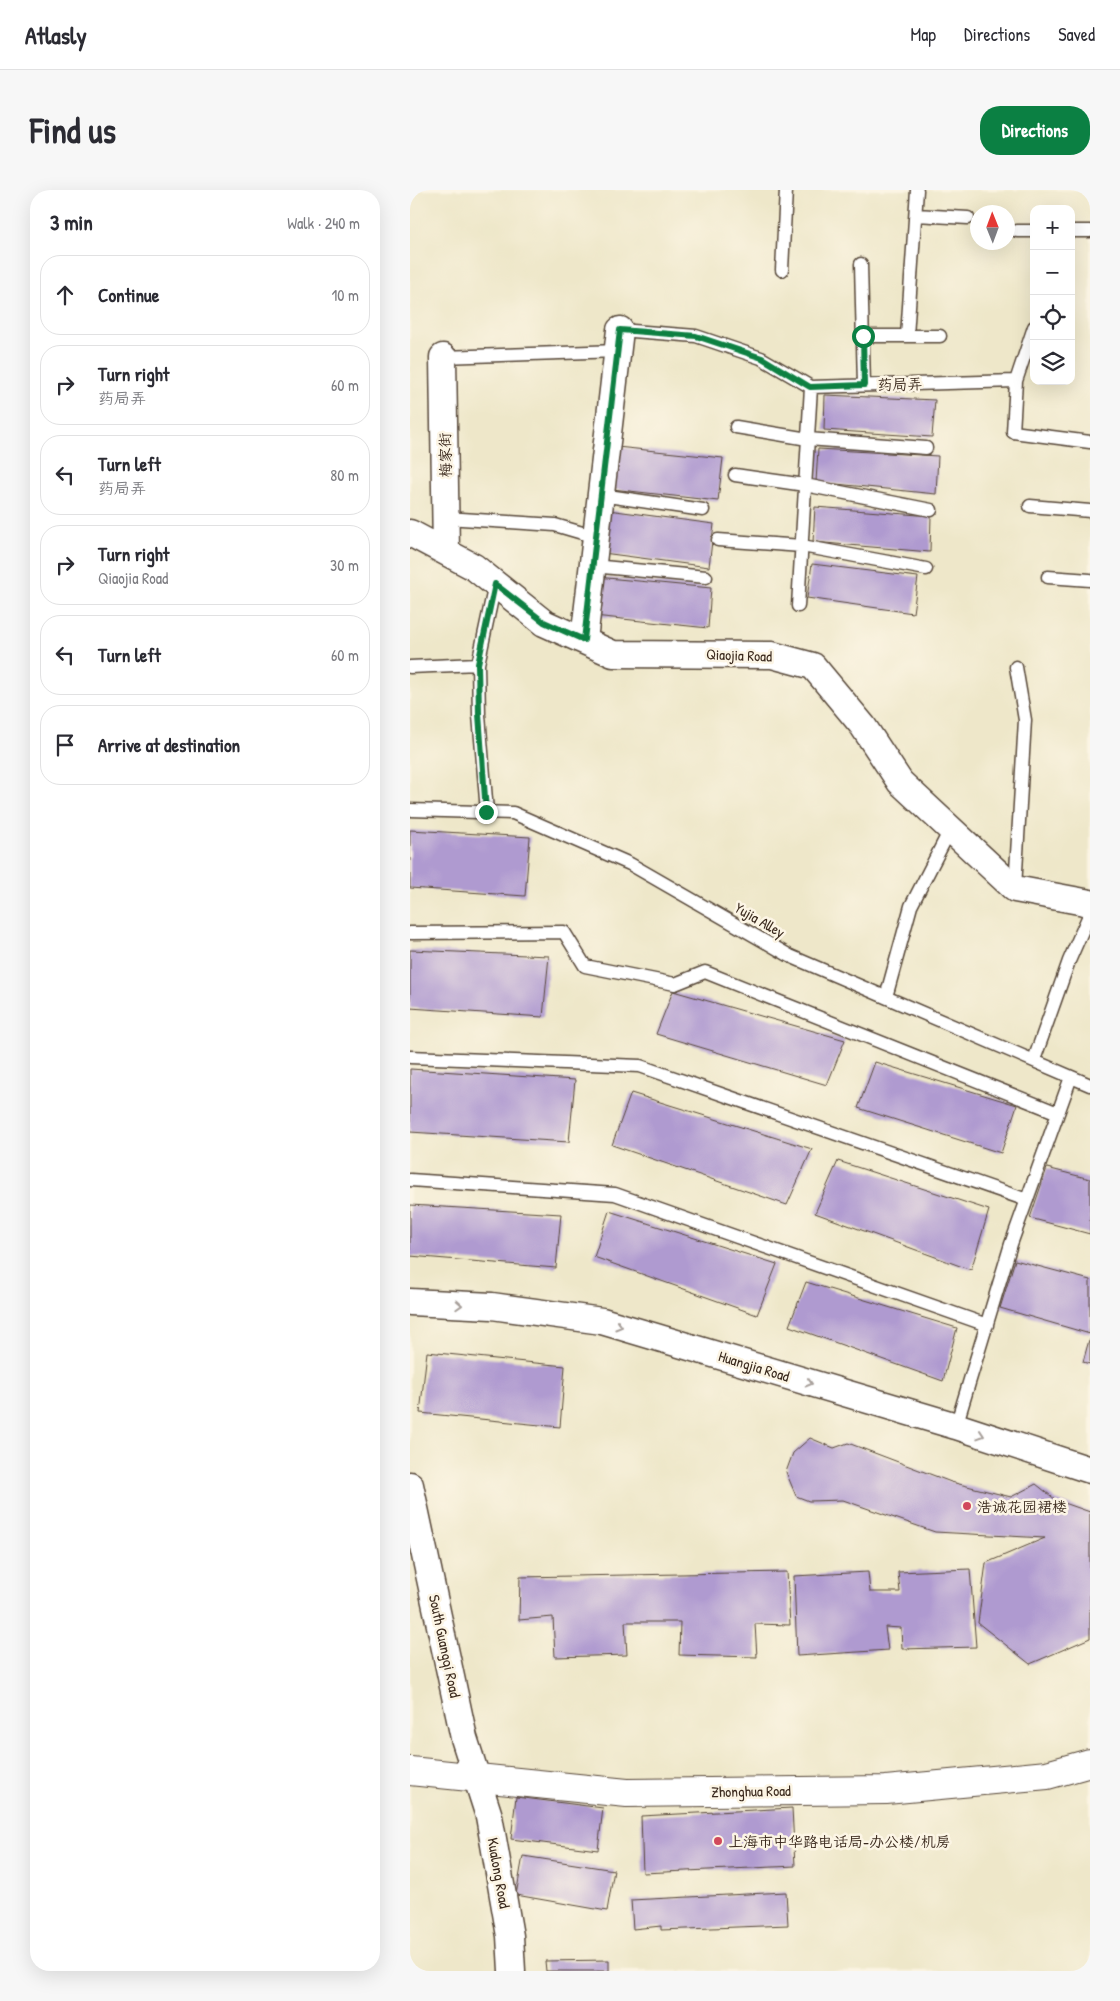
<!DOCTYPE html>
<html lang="en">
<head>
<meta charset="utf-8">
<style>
	:root { --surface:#fff; --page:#f7f7f7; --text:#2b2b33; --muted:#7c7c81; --line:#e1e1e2; --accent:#0b8043 }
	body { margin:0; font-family:"Patrick Hand","LXGW WenKai TC",sans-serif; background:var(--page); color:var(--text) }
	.controls { position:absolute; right:15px; top:15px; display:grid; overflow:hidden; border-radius:10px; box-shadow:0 5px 20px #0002 }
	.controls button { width:45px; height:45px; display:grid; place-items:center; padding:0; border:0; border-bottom:1px solid var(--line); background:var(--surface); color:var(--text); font:25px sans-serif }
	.compass { position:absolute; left:560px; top:15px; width:45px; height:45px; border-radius:50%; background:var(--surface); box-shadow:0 5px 20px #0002; rotate:359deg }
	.stop { position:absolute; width:15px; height:15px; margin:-11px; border:4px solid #0b8043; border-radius:50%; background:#fff }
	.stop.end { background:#0b8043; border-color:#fff; box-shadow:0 1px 5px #0008 }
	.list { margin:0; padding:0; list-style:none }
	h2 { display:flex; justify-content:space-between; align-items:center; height:65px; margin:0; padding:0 20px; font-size:21px }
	h2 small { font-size:16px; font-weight:400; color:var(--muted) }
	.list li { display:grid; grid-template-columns:32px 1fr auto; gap:15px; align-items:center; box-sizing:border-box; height:80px; margin:0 10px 10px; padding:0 10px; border:1px solid var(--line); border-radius:20px }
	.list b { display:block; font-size:19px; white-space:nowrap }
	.list p { margin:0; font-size:16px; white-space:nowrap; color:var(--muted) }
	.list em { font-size:16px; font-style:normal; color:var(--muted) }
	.icon { flex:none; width:28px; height:28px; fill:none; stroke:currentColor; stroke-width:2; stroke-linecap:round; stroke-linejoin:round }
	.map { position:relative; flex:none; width:680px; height:1781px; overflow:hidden; border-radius:20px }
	header { display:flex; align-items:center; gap:30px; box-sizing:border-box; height:70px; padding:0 25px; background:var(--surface); border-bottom:1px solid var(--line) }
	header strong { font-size:24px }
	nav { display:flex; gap:28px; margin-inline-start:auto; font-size:18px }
	.intro { display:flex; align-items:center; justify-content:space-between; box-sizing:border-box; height:120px; padding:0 30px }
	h1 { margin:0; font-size:35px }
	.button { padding:12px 22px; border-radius:20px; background:var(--accent); color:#fff; font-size:18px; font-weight:700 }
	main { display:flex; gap:30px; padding:0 30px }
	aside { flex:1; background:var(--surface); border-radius:20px; box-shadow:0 5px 20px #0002 }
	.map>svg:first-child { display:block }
	.building { fill:#af9ad0 }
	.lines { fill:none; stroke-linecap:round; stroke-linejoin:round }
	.service-casing { stroke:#564638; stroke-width:15 }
	.minor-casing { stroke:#564638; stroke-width:29 }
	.tertiary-casing { stroke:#564638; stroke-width:30 }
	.service { stroke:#fff; stroke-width:12 }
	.minor { stroke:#fff; stroke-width:26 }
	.tertiary { stroke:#fff; stroke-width:28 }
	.oneway { stroke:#a79f9a }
	.route { stroke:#0b8043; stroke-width:6 }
	.poi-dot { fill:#d1495b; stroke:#fcf5e5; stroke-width:2 }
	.labels { text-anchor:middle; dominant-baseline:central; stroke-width:5; stroke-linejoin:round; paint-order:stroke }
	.street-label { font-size:15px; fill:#3b2a1e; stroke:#fcf5e5 }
	.poi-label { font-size:15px; fill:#3b2a1e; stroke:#fcf5e5; text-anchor:start }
</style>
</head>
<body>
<header>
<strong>Atlasly</strong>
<nav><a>Map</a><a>Directions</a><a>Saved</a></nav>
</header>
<div class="intro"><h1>Find us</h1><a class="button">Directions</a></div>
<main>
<aside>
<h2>3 min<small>Walk · 240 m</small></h2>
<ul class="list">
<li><svg class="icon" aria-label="ahead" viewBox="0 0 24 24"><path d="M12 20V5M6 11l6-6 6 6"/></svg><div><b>Continue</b></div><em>10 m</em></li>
<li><svg class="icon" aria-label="right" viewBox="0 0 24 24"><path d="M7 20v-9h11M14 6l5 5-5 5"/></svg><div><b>Turn right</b><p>药局弄</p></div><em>60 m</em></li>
<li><svg class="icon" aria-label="left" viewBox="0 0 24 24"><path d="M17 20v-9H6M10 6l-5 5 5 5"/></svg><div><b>Turn left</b><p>药局弄</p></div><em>80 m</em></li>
<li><svg class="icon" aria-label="right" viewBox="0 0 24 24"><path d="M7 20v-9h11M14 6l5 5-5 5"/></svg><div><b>Turn right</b><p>Qiaojia Road</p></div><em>30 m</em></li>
<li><svg class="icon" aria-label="left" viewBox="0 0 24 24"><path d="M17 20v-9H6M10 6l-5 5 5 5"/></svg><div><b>Turn left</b></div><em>60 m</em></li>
<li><svg class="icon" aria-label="arrive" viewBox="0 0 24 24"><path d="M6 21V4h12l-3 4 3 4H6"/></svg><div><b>Arrive at destination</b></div></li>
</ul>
</aside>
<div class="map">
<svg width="680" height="1781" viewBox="0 0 680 1781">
	<rect width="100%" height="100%" fill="#fcf5e5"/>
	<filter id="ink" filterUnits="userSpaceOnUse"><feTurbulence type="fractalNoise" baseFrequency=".02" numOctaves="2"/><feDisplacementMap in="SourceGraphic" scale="10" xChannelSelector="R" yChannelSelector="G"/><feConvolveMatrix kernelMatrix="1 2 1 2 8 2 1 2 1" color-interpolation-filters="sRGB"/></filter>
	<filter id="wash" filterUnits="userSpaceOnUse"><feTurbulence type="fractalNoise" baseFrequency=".0096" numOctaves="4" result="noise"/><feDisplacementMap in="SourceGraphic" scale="20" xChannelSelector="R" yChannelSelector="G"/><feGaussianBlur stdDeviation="1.12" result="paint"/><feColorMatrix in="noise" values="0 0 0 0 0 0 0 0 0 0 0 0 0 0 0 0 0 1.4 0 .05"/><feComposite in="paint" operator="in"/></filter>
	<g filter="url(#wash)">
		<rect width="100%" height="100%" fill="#eee7c9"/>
		<g id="blocks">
			<path class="building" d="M415 205 525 210 522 247 414 240Z
				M207 257 313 268 308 311 202 299Z
				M408 259 528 266 526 304 406 292Z
				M405 317 521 326 520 362 403 352Z
				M198 320 304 334 299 377 193 363Z
				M402 374 508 387 503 423 397 408Z
				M187 387 301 398 298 438 184 426Z
				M0 640 120 647 115 706 0 698Z
				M0 760 139 766 133 827 0 818Z
				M263 801 435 850 417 895 246 844Z
				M465 872 607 915 591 963 448 918Z
				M0 879 165 890 159 952 0 942Z
				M221 903 402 959 377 1015 202 955Z
				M428 971 579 1020 561 1080 405 1023Z
				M637 978 680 989V1044L620 1028Z
				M0 1015 151 1024 146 1078 0 1066Z
				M199 1021 367 1074 347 1125 184 1067Z
				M605 1070 680 1090V1144L590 1118Z
				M396 1092 547 1138 533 1191 379 1136Z
				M679 1150H680V1174L673 1172Z
				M17 1162 155 1176 150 1237 10 1223Z
				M400 1248 424 1258 438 1253 541 1292 601 1307 626 1294 646 1310 680 1322V1448L620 1474 568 1433 576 1373 635 1348 525 1342 433 1310 399 1311 386 1306 376 1282 383 1263Z
				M560 1379 566 1457 492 1459 491 1438 475 1437 478 1460 387 1466 384 1386 458 1382 460 1402H490L488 1382Z
				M377 1382 380 1435 345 1434 347 1467 269 1465 270 1432H215L217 1465 145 1467 143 1427 109 1430 110 1387Z
				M106 1607 193 1618 188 1660 101 1649Z
				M382 1618 385 1676 233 1683 231 1626Z
				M113 1666 204 1680 197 1721 106 1705Z
				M376 1702 378 1735 251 1740V1736L223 1739 221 1710Z
				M199 1770V1781H136L135 1771Z"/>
		</g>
	</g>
	<g filter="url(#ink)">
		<use href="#blocks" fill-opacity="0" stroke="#564638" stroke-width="1"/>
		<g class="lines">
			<defs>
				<path id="service" d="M506 25 558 28
					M607 41H624
					M661 41H680
					M451 74 454 195
					M372 80 376 0
					M210 140 286 146 351 168 401 197 606 191 603 242 680 252
					M453 146H530
					M497 146 507 0
					M33 167 208 161
					M606 191 624 137
					M326 237 398 249 516 258
					M325 285 395 295 521 320
					M191 305 293 320
					M620 316 680 321
					M36 328 145 335 186 347
					M308 350 392 356 516 379
					M183 376 296 387
					M638 387 680 390
					M388 416 401 197
					M0 477 68 474
					M0 620 103 623 220 674 380 766 680 895
					M77 622 69 525 68 474 85 394
					M605 698 615 530 606 477
					M0 743 154 742 175 776 265 794 295 782 648 923
					M476 807 501 716 540 640
					M0 867 230 876 617 1010
					M624 870 659 771 680 723
					M0 990 205 1004 577 1135
					M546 1236 601 1054 661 887"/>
				<path id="minor" d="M33 167 36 362
					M0 343 64 377 134 433 203 464 362 465 403 476 453 536 490 592 605 699 680 713
					M174 450 210 140
					M0 1112 82 1116 192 1131 546 1236 680 1280
					M0 1295 54 1548 79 1626 100 1746 102 1781"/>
				<path id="tertiary" d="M0 1581 217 1603 476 1600 637 1585 680 1573"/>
			</defs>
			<use href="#service" class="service-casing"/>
			<use href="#minor" class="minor-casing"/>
			<use href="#tertiary" class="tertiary-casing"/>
			<use href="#service" class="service"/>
			<use href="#minor" class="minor"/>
			<use href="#tertiary" class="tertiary"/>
		</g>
		<defs><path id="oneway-chevron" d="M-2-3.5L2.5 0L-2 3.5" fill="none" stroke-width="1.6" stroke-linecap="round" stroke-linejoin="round" transform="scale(1.25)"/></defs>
		<g class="oneway">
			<use href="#oneway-chevron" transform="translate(49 1115) rotate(3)"/>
			<use href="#oneway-chevron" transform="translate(209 1136) rotate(17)"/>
			<use href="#oneway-chevron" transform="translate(399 1193) rotate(17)"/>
			<use href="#oneway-chevron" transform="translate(571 1245) rotate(18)"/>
		</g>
	</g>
	<g class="lines" filter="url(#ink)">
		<path class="route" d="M76 622 69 524 68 474 85 394 134 432 174 450 210 140 286 146 352 168 400 197 454 195 453 146"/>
	</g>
	<g class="poi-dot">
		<circle cx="557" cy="1316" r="5"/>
		<circle cx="308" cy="1651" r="5"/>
	</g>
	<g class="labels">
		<g class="street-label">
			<text transform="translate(490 194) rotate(-1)">药局弄</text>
			<text transform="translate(35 265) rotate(-91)">梅家街</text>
			<text transform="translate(329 465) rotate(2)">Qiaojia Road</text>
			<text transform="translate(350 730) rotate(30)">Yujia Alley</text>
			<text transform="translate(344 1176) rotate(17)">Huangjia Road</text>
			<text transform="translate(35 1456) rotate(78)">South Guangqi Road</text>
			<text transform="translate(341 1601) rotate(-1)">Zhonghua Road</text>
			<text transform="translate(89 1683) rotate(80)">Kualong Road</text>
		</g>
		<g class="poi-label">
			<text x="567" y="1316">浩诚花园裙楼</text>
			<text x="318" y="1651">上海市中华路电话局-办公楼/机房</text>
		</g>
	</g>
</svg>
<div class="controls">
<button>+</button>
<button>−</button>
<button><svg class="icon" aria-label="locate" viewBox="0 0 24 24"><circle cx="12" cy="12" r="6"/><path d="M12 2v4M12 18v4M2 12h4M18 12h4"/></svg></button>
<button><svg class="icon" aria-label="layers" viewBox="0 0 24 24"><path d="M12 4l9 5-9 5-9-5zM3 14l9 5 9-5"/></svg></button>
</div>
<svg class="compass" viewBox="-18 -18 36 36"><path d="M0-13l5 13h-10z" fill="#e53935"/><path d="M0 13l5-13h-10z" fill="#7c7c81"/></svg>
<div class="stop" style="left:453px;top:146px"></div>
<div class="stop end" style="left:76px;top:622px"></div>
</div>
</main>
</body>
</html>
